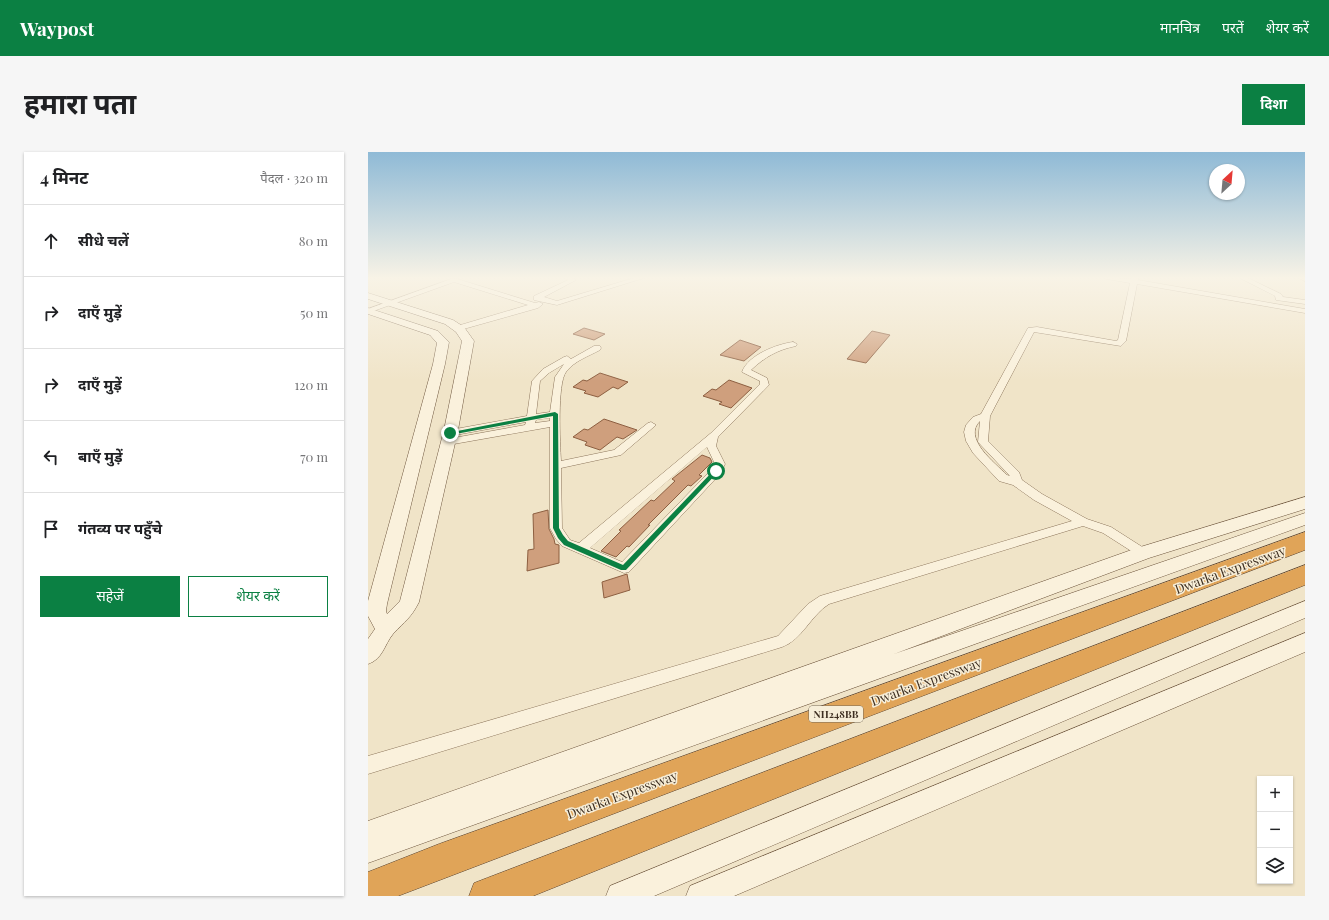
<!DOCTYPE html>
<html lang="hi">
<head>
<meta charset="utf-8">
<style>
	:root { --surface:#fff; --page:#f6f6f6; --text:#202124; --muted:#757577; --line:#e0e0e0; --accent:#0b8043 }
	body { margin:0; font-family:"Playfair Display","Noto Sans Devanagari",serif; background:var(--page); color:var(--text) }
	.controls { position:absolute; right:12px; bottom:12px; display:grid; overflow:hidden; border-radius:0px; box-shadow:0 1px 3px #0004 }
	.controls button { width:36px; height:36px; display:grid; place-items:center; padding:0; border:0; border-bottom:1px solid var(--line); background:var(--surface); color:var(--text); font:20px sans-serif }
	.compass { position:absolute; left:841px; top:12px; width:36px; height:36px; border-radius:50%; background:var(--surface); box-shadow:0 1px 3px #0004; rotate:26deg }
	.stop { position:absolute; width:12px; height:12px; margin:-9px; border:3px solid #0b8043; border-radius:50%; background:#fff }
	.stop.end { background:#0b8043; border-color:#fff; box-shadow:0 1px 4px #0008 }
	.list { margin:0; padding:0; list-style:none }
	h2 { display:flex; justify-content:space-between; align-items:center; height:52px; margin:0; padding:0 16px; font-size:17px }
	h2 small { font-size:13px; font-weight:400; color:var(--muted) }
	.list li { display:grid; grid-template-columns:26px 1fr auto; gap:12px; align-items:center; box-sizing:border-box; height:72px; padding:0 16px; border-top:1px solid var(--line) }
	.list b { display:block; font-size:15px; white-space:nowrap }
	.list em { font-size:13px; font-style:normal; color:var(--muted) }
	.actions { display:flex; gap:8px; padding:12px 16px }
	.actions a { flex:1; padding:9px 0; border:1px solid var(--accent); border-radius:0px; text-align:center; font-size:14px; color:var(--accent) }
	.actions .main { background:var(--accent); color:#fff }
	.icon { flex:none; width:22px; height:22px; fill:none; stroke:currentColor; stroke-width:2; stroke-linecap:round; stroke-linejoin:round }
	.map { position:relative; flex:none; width:937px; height:744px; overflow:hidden; border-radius:0px }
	header { display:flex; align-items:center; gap:24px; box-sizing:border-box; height:56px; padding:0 20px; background:var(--accent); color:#fff }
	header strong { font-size:19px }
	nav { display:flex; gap:22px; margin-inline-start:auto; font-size:14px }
	.intro { display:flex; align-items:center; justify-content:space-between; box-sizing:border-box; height:96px; padding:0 24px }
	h1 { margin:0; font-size:28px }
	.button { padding:10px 18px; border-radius:0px; background:var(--accent); color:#fff; font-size:14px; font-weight:700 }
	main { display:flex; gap:24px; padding:0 24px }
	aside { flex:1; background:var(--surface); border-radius:0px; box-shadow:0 1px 3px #0004 }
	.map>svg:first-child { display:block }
	.building { fill:#cf9f7d; stroke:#8d5f41 }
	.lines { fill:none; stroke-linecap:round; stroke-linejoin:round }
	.street-casing { stroke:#8d765c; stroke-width:1 }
	.secondary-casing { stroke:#6f573f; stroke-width:1 }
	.highway-casing { stroke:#5b4430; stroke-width:1 }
	.street { fill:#faf1dc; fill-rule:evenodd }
	.secondary { fill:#faf1dc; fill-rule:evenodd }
	.highway { fill:#e0a458; fill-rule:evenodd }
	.route { fill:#0b8043 }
	.labels { text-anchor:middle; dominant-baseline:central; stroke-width:3; stroke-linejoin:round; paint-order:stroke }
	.shield { fill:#f7eed8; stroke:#756857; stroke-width:1 }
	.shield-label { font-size:10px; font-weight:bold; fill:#3d2e20 }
	.near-street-label { font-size:13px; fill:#3d2e20; stroke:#f7eed8 }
</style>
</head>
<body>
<header>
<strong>Waypost</strong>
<nav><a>मानचित्र</a><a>परतें</a><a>शेयर करें</a></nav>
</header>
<div class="intro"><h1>हमारा पता</h1><a class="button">दिशा</a></div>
<main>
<aside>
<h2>4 मिनट<small>पैदल · 320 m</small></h2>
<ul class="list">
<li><svg class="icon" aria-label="ahead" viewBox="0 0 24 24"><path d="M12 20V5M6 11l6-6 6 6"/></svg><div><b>सीधे चलें</b></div><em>80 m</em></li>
<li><svg class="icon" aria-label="right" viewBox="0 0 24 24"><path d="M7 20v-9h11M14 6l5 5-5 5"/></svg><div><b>दाएँ मुड़ें</b></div><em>50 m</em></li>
<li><svg class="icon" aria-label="right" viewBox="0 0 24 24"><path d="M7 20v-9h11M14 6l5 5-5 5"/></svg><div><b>दाएँ मुड़ें</b></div><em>120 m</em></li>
<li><svg class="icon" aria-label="left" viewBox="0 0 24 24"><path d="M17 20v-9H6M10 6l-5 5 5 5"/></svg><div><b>बाएँ मुड़ें</b></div><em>70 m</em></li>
<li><svg class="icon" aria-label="arrive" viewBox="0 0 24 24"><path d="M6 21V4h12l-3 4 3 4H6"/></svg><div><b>गंतव्य पर पहुँचे</b></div></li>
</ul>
<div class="actions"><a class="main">सहेजें</a><a>शेयर करें</a></div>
</aside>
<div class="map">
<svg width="937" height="744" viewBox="0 0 937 744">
	<rect width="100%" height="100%" fill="#f0e4c8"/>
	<path class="building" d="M216 176 237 182 226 188 205 182Z
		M504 179 522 183 498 211 479 207Z
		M372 188 393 195 376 209 352 203Z
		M232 221 260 230 250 237 245 235 230 245 216 241 218 239 205 235 215 228 219 229Z
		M361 228 384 236 363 256 351 252 354 250 335 244 344 237 348 238Z
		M236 267 269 278 255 287 249 285 232 298 217 293 219 290 205 285 216 277 220 278Z
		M334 303 342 306 344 310 331 323 334 324 323 334 320 333 280 373H282L261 395 259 394 248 405 233 399 253 379 251 378 283 348 286 349 307 329 304 327Z
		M180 358 181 377 186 387 187 392 191 393V411L159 419 160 398 166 397 165 362Z
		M259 422 262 438 236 446 234 430Z"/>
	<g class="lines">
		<defs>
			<path id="street" d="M195 125H204L208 128 176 145 189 149 269 125H279L189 153 166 148V144L200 128Z
				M736 125 763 127 764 125H770V128L937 157V161L769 132 758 189 753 194 666 180 622 264 620 289 651 320 654 328 674 342 719 367 743 375 779 398 781 401 779 404 775 406 771 404 735 381 715 374 461 452C443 463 434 488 414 495L0 622V604L410 484 440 452 452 444 704 369 666 348 645 333 631 329 605 301 598 289 596 280 598 273 605 265 613 262 660 176 669 175 748 189 750 188 762 131 739 127ZM612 269 610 290 642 324 639 323C627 311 594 286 612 269Z
				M870 125H878L913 142 915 145 937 148V152L908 148 907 144Z
				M929 125H937V129Z
				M86 126 167 151 171 150 175 152 170 156 92 178 88 176 89 174 160 153 86 130 0 161V157Z
				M425 190 429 192 428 194C409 198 397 205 383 218L399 226 401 233 350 285 348 294 357 312 352 322 261 420 256 421 194 394 188 387 182 376V275L80 293 75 290 80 287 157 273 158 270 82 284 77 281 82 278 159 264 164 229 175 217 196 205 199 204 203 207 226 194H232L233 196 232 198C221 204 206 209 198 220 189 232 192 291 193 309L246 298 280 271 283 270 288 273 253 303 193 316 194 376 202 388 211 391 343 281 392 232V229L374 220C380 203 409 192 425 190ZM196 212 187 225 182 260 168 262 172 229 181 221ZM182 266V269L167 271 168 268ZM339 295 347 312 344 317 254 410 222 396Z"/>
			<path id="secondary" d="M0 141 85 168 96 175 106 189 90 278 51 450C43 466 37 469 25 482 16 493 15 507 0 512V487L7 477 0 464V449L65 212 69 191 62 183 0 162V156L70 179 81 190 77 212 19 452 18 459 19 462 32 449 76 278 94 189 88 180 77 172 0 147Z
				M937 345V357L781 406 526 502 937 361V373L0 711V669L769 396Z
				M937 449V466L286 744H238L242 734Z
				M937 481V500L366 744H318L322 734Z"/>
			<path id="highway" d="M937 380V398L30 744H0V720L71 692Z
				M937 413V433L165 744H101L106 731 119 726Z"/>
		</defs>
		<use href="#street" class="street-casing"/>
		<use href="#secondary" class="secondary-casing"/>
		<use href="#highway" class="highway-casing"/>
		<use href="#street" class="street"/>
		<use href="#secondary" class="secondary"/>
		<use href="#highway" class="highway"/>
	</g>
	<linearGradient id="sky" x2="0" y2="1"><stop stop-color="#8fbad6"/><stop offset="0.55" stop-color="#f8f3e6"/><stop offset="1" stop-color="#f8f3e6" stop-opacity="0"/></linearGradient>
	<rect width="937" height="229" fill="url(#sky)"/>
	<path class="route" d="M187 260 190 262 191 376 195 383 200 389 255 413 346 318 351 319 258 418H253L196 393 190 386 185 376V264L82 283 79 281Z"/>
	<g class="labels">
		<rect class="shield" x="441" y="554" width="54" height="16" rx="3"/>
		<g class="shield-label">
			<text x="468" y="562">NH248BB</text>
		</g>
		<g class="near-street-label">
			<text transform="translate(862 417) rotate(-20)">Dwarka Expressway</text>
			<text transform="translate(558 529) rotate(-20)">Dwarka Expressway</text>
			<text transform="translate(254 642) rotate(-20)">Dwarka Expressway</text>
		</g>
	</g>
</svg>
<div class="controls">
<button>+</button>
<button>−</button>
<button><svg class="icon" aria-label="layers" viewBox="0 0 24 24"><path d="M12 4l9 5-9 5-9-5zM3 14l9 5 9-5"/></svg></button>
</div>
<svg class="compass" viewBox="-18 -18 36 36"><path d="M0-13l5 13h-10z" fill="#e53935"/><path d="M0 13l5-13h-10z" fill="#757577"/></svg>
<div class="stop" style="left:348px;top:319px"></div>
<div class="stop end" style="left:82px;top:281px"></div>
</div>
</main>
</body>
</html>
